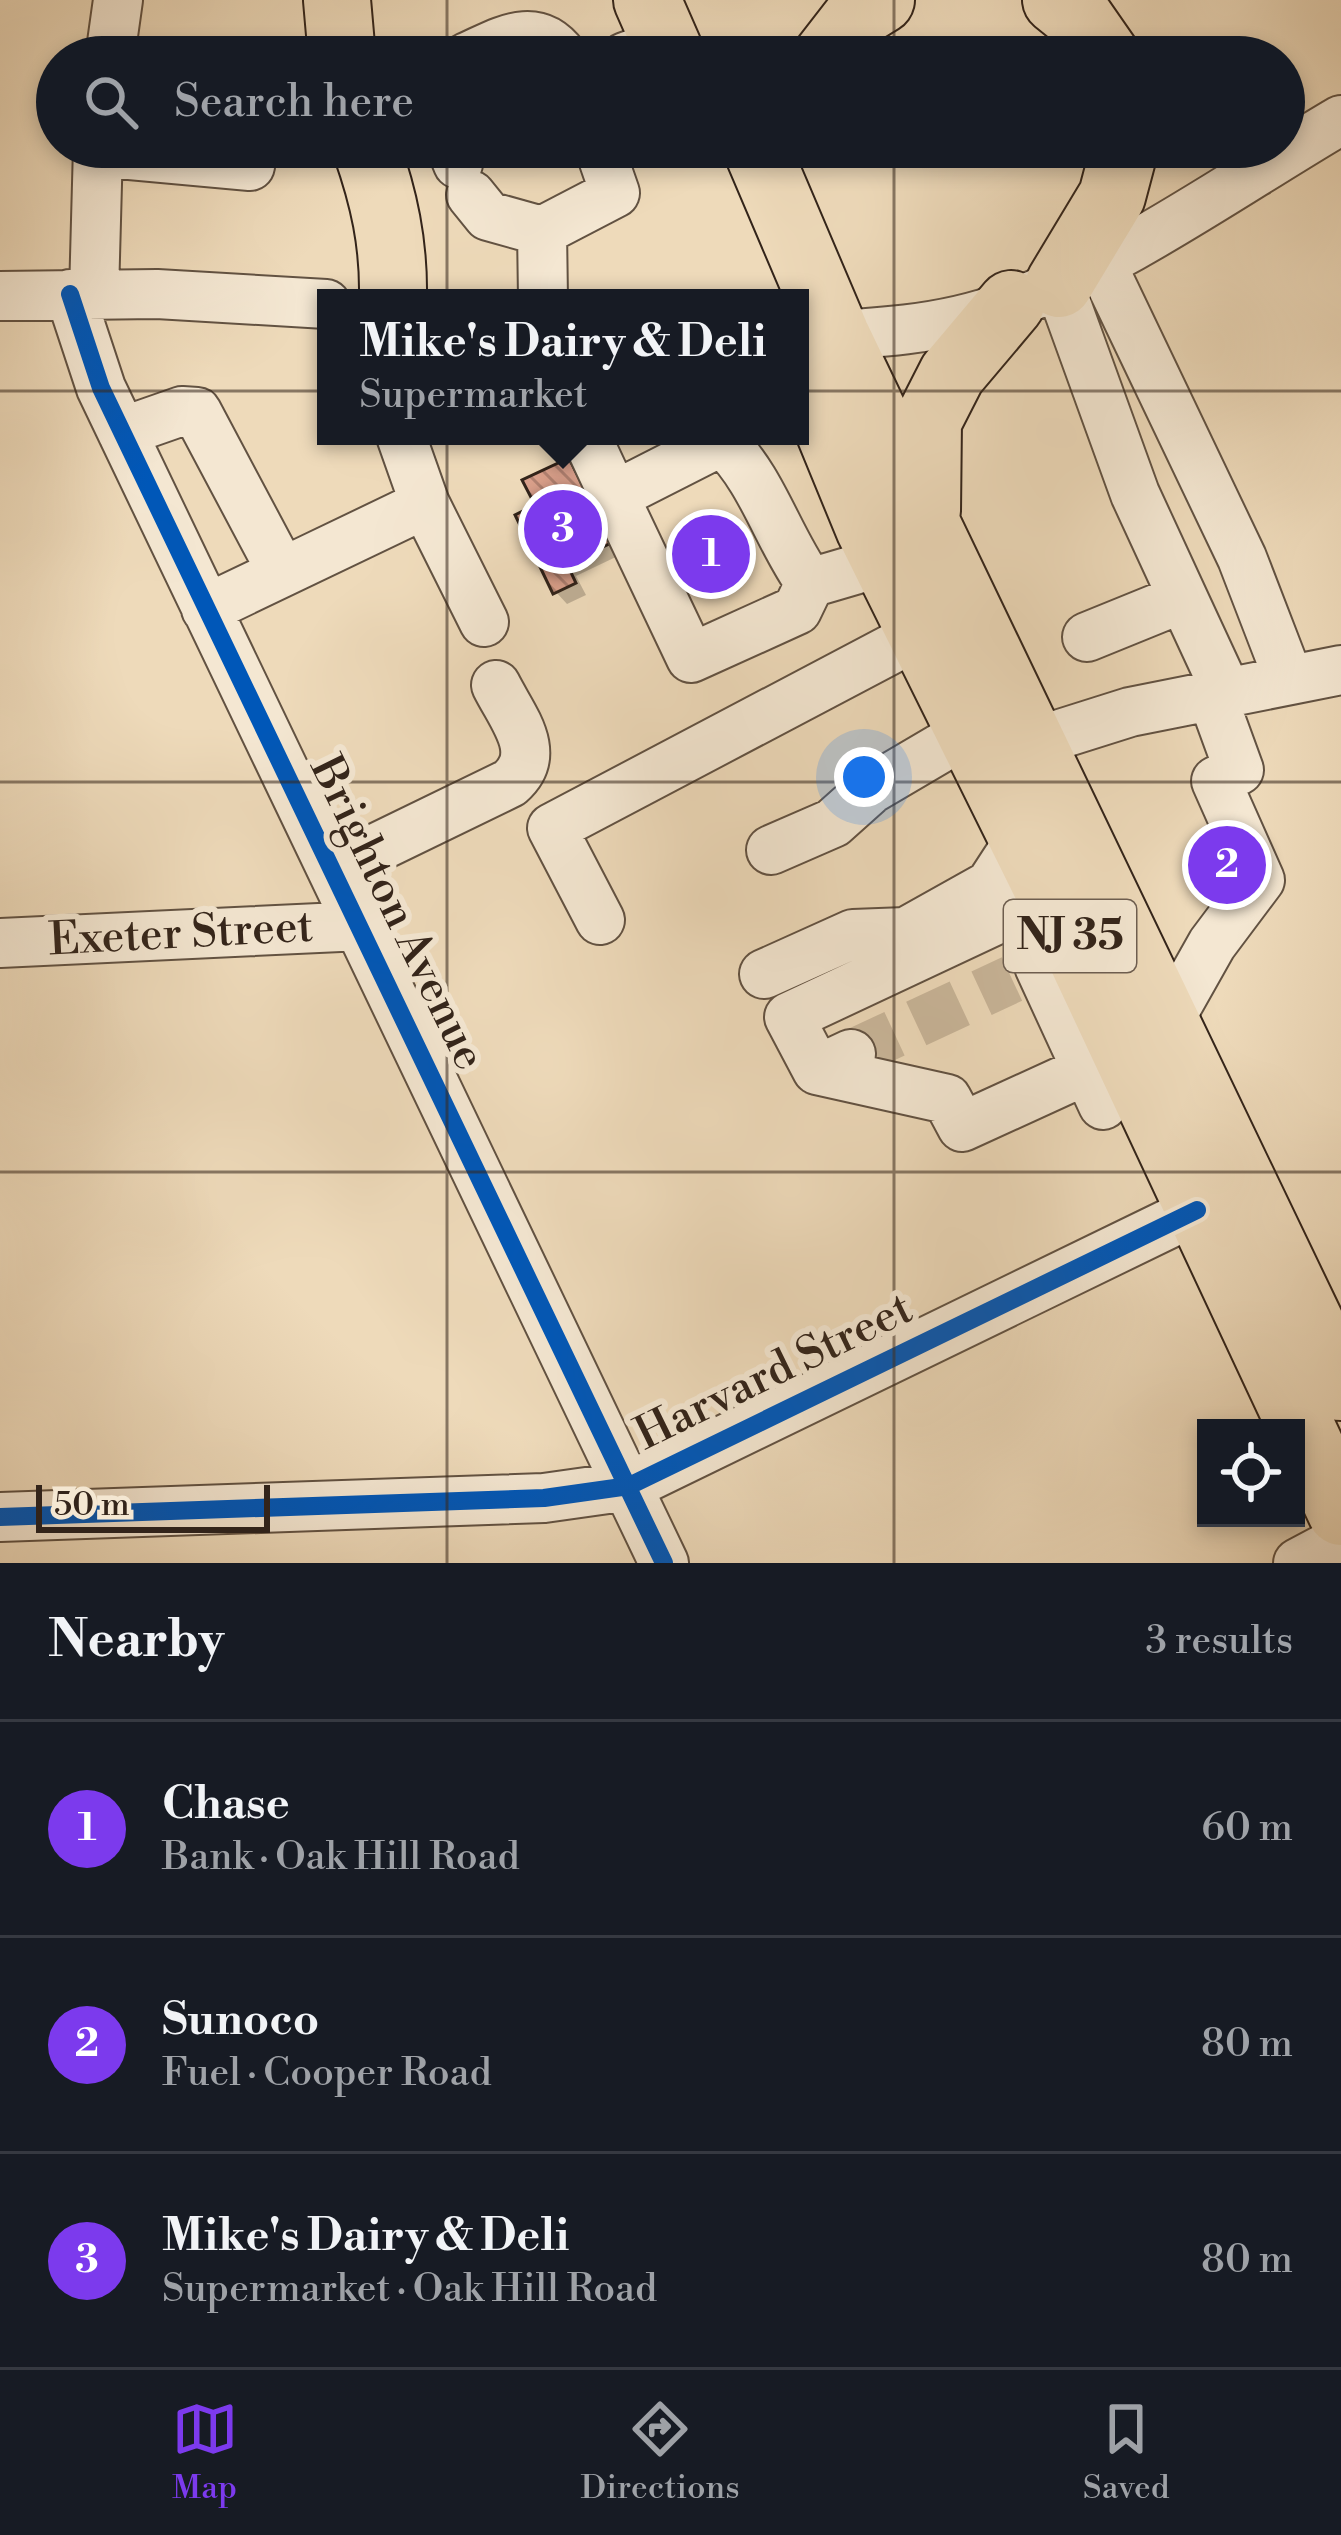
<!DOCTYPE html>
<html lang="en">
<head>
<meta charset="utf-8">
<style>
	:root { --surface:#171b24; --page:#242831; --text:#f1f3f6; --muted:#9ea1a6; --line:#363941; --accent:#7c3aed }
	body { margin:0; font-family:"Libre Bodoni",serif; background:var(--page); color:var(--text) }
	.controls { position:absolute; right:36px; bottom:36px; display:grid; overflow:hidden; border-radius:0px; box-shadow:0 6px 18px #0003 }
	.controls button { width:108px; height:108px; display:grid; place-items:center; padding:0; border:0; border-bottom:3px solid var(--line); background:var(--surface); color:var(--text); font:60px sans-serif }
	.scale { position:absolute; left:36px; bottom:30px; width:234px; box-sizing:border-box; padding-left:12px; border:6px solid #33241a; border-top:0; font-size:33px; line-height:42px; white-space:nowrap; color:#33241a; -webkit-text-stroke:9px #f4e7d2; paint-order:stroke }
	.you { position:absolute; left:864px; top:777px; width:42px; height:42px; margin:-30px; border:9px solid #fff; border-radius:50%; background:#1a73e8; box-shadow:0 0 0 18px #1a73e833 }
	.badge { display:grid; place-items:center; width:78px; height:78px; border-radius:50%; background:var(--accent); color:#fff; font-size:39px; font-weight:700 }
	.pin { position:absolute; translate:-50% -50%; border:6px solid #fff; box-shadow:0 3px 12px #0006 }
	.popup { position:absolute; left:317px; top:289px; width:492px; height:156px; box-sizing:border-box; display:grid; place-content:center; border-radius:0px; background:var(--surface); filter:drop-shadow(0 3px 9px #0005); font-size:39px; white-space:nowrap; color:var(--muted) }
	.popup b { font-size:45px; color:var(--text) }
	.popup::after { content:''; position:absolute; left:50%; top:100%; margin-left:-24px; border:24px solid transparent; border-top-color:var(--surface) }
	.list { margin:0; padding:0; list-style:none }
	h2 { display:flex; justify-content:space-between; align-items:center; height:156px; margin:0; padding:0 48px; font-size:51px }
	h2 small { font-size:39px; font-weight:400; color:var(--muted) }
	.list li { display:grid; grid-template-columns:78px 1fr auto; gap:36px; align-items:center; box-sizing:border-box; height:216px; padding:0 48px; border-top:3px solid var(--line) }
	.list b { display:block; font-size:45px; white-space:nowrap }
	.list p { margin:0; font-size:39px; white-space:nowrap; color:var(--muted) }
	.list em { font-size:39px; font-style:normal; color:var(--muted) }
	.icon { flex:none; width:66px; height:66px; fill:none; stroke:currentColor; stroke-width:2; stroke-linecap:round; stroke-linejoin:round }
	.map { position:relative; flex:none; width:1341px; height:1563px; overflow:hidden }
	.search { position:absolute; background:var(--surface); box-shadow:0 6px 18px #0003; left:36px; right:36px; top:36px; height:132px; display:flex; align-items:center; gap:30px; box-sizing:border-box; padding:0 42px; border-radius:66px; color:var(--muted); font-size:45px }
	.sheet { height:804px; background:var(--surface) }
	nav { display:flex; justify-content:space-around; align-items:center; box-sizing:border-box; height:168px; border-top:3px solid var(--line); background:var(--surface); font-size:33px; color:var(--muted) }
	nav a { display:grid; justify-items:center; gap:6px }
	nav .on { color:var(--accent) }
	.map>svg:first-child { display:block }
	.shadow { fill:#0003 }
	.building { fill:url(#building-back-hatch); stroke:#33241a; stroke-width:3 }
	.lines { fill:none; stroke-linecap:round; stroke-linejoin:round }
	.minor-tunnel { stroke:#c9b69a; stroke-width:48; stroke-dasharray:48 24; stroke-linecap:butt }
	.minor-casing { stroke:#625242; stroke-width:52 }
	.highway-casing { stroke:#33241a; stroke-width:70 }
	.minor { stroke:#f4e7d2; stroke-width:48 }
	.highway { stroke:#eedaba; stroke-width:66 }
	.cycleway-casing { stroke:#f4e7d2; stroke-width:26 }
	.cycleway { stroke:#0057b8; stroke-width:18 }
	.grid { fill:none; stroke:#33241a; stroke-width:3; stroke-opacity:0.55 }
	.labels { text-anchor:middle; dominant-baseline:central; stroke-width:12; stroke-linejoin:round; paint-order:stroke }
	.shield { fill:#f4e7d2; stroke:#6d5e51; stroke-width:3 }
	.shield-label { font-size:42px; font-weight:bold; fill:#33241a }
	.street-label { font-size:45px; fill:#33241a; stroke:#f4e7d2 }
</style>
</head>
<body>
<div class="map">
<svg width="1341" height="1563" viewBox="0 0 1341 1563">
	<defs>
		<pattern id="building-back-hatch" width="6" height="6" patternUnits="userSpaceOnUse" patternTransform="scale(3)"><rect width="6" height="6" fill="#d99f8a"/><path d="M-1 5l2 2M0 0l6 6M5-1l2 2" fill="none" stroke="#b18170"/></pattern>
	</defs>
	<rect width="100%" height="100%" fill="#eedaba"/>
	<filter id="stains"><feTurbulence type="fractalNoise" baseFrequency=".00167" numOctaves="4"/><feColorMatrix values="0 0 0 0 .2 0 0 0 0 .09 0 0 0 0 .02 0 0 0 .5 -.17"/></filter>
	<radialGradient id="worn" r=".72"><stop offset=".6" stop-color="#630" stop-opacity="0"/><stop offset="1" stop-color="#630" stop-opacity=".3"/></radialGradient>
	<path class="shadow" d="M568 461 579 473 620 555 576 576 586 595 567 604 556 592 539 507Z"/>
	<path class="building" d="M569 458 611 543 567 564 576 583 553 594 515 515 535 505 522 480Z"/>
	<g class="lines">
		<path class="minor-tunnel" d="M851 1054 1012 979"/>
		<defs>
			<path id="minor" d="M110 57 118 0
				M467 57C503 41 536 19 564 57
				M625 57 666 42
				M451 147 458 164
				M97 152 250 166 253 147
				M471 195 488 216 542 231
				M542 231 615 193 599 147
				M542 231 543 298
				M1100 261 1242 558 1289 680
				M1059 284 1135 494 1183 598
				M70 294 101 388 664 1563
				M94 294 98 147
				M0 296 157 294 326 304
				M805 336C870 334 943 330 1004 307 1123 263 1232 184 1341 120
				M122 432 182 411 197 412 282 572
				M401 436 425 504 484 622
				M586 436 614 496 722 441C763 480 777 537 810 583L885 561
				M614 496 691 658 797 610 810 583
				M206 609 425 504
				M1087 637 1183 598 1227 693
				M1035 742 1130 712 1341 670
				M771 850 833 823 871 789 968 732
				M333 869 510 783C544 753 513 719 496 685
				M600 920 552 828 920 634
				M0 943 362 926
				M1039 966 1103 1105
				M764 974 853 934 906 932 990 885 1020 839
				M1168 1022 1212 944 1260 880 1216 781 1239 770 1212 696
				M851 1054 817 1070 789 1017 1049 895
				M817 1070 947 1099 962 1127 1126 1052
				M0 1517 544 1498 629 1486 1197 1210
				M1298 1563 1341 1540"/>
			<path id="highway" d="M337 0 342 57
				M647 0 672 57
				M1056 0 1082 21 1107 57
				M826 57 860 13 881 0
				M366 147C384 198 394 243 393 298
				M756 147 836 335 1341 1387
				M1059 284 1112 196 1125 147
				M800 360 869 528 1077 948 1341 1512
				M927 511 928 421 952 374 1011 304"/>
		</defs>
		<use href="#minor" class="minor-casing"/>
		<use href="#highway" class="highway-casing"/>
		<use href="#minor" class="minor"/>
		<use href="#highway" class="highway"/>
		<defs>
			<path id="cycleway" d="M70 294 101 388 664 1563
				M0 1517 544 1498 629 1486 1197 1210"/>
		</defs>
		<use href="#cycleway" class="cycleway-casing"/>
		<use href="#cycleway" class="cycleway"/>
	</g>
	<path class="grid" d="M447 0V57M894 0V57M447 147V1563M894 147V1563M0 391H1341M0 782H1341M0 1172H1341"/>
	<g class="labels">
		<rect class="shield" x="1004" y="900" width="132" height="72" rx="9"/>
		<g class="shield-label">
			<text x="1070" y="936">NJ 35</text>
		</g>
		<g class="street-label">
			<text transform="translate(397 913) rotate(64)">Brighton Avenue</text>
			<text transform="translate(181 934) rotate(-3)">Exeter Street</text>
			<text transform="translate(774 1372) rotate(-26)">Harvard Street</text>
		</g>
	</g>
	<rect width="100%" height="100%" filter="url(#stains)"/>
	<rect width="100%" height="100%" fill="url(#worn)"/>
</svg>
<div class="controls">
<button><svg class="icon" aria-label="locate" viewBox="0 0 24 24"><circle cx="12" cy="12" r="6"/><path d="M12 2v4M12 18v4M2 12h4M18 12h4"/></svg></button>
</div>
<div class="scale">50 m</div>
<div class="you"></div>
<div class="pin badge" style="left:711px;top:554px">1</div>
<div class="pin badge" style="left:1227px;top:865px">2</div>
<div class="pin badge" style="left:563px;top:529px">3</div>
<div class="popup"><b>Mike's Dairy &amp; Deli</b>Supermarket</div>
<div class="search"><svg class="icon" aria-label="search" viewBox="0 0 24 24"><circle cx="10" cy="10" r="6"/><path d="M15 15l6 6"/></svg>Search here</div>
</div>
<section class="sheet">
<h2>Nearby<small>3 results</small></h2>
<ul class="list">
<li><span class="badge">1</span><div><b>Chase</b><p>Bank · Oak Hill Road</p></div><em>60 m</em></li>
<li><span class="badge">2</span><div><b>Sunoco</b><p>Fuel · Cooper Road</p></div><em>80 m</em></li>
<li><span class="badge">3</span><div><b>Mike's Dairy &amp; Deli</b><p>Supermarket · Oak Hill Road</p></div><em>80 m</em></li>
</ul>
</section>
<nav>
<a class="on"><svg class="icon" aria-label="map" viewBox="0 0 24 24"><path d="M3 6l6-2 6 2 6-2v14l-6 2-6-2-6 2zM9 4v14M15 6v14"/></svg>Map</a>
<a><svg class="icon" aria-label="directions" viewBox="0 0 24 24"><path d="M12 3l9 9-9 9-9-9zM9 14v-3h6M13 9l2 2-2 2"/></svg>Directions</a>
<a><svg class="icon" aria-label="saved" viewBox="0 0 24 24"><path d="M7 4h10v16l-5-4-5 4z"/></svg>Saved</a>
</nav>
</body>
</html>
